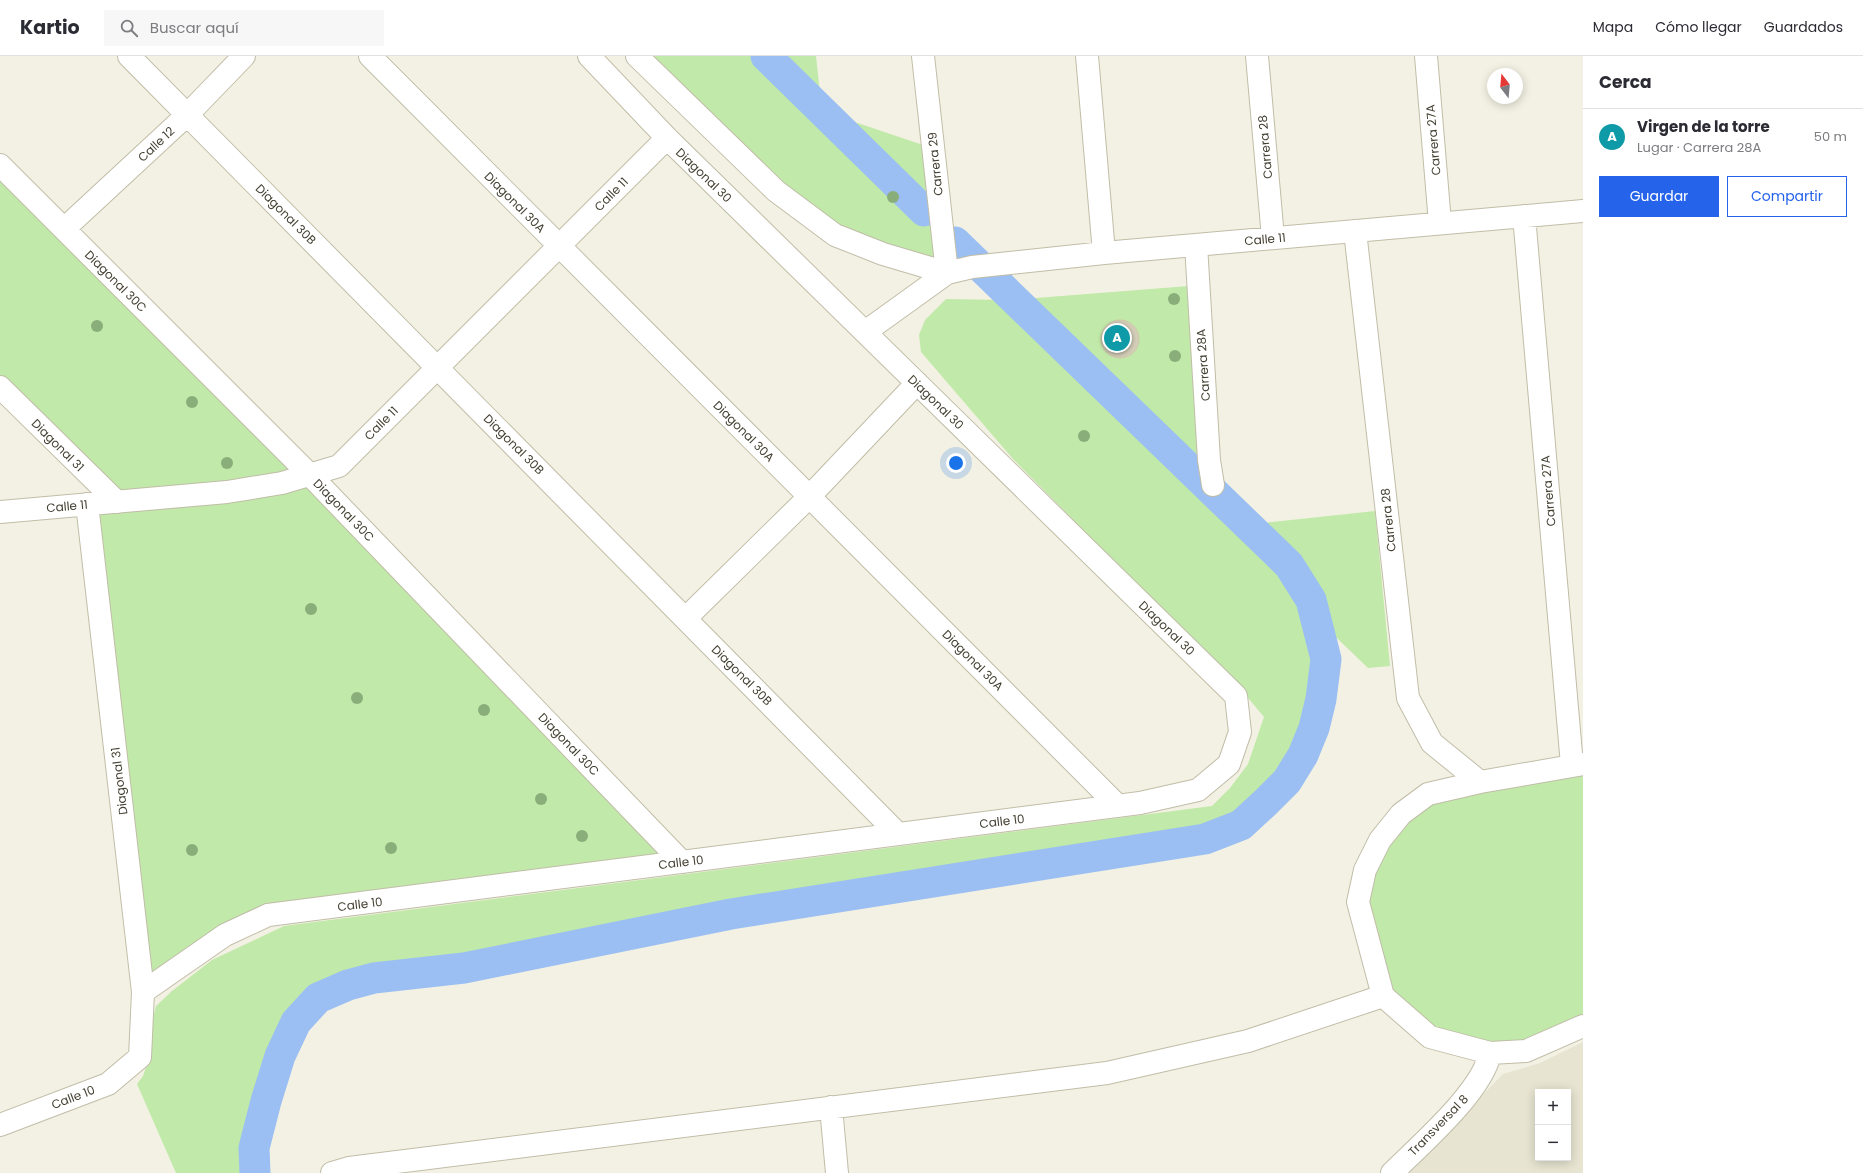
<!DOCTYPE html>
<html lang="es">
<head>
<meta charset="utf-8">
<style>
	:root { --surface:#fff; --page:#f7f7f7; --text:#2b2b33; --muted:#7c7c81; --line:#e1e1e2; --accent:#2563eb }
	body { margin:0; font-family:Poppins,sans-serif; background:var(--page); color:var(--text) }
	.controls { position:absolute; right:12px; bottom:12px; display:grid; overflow:hidden; border-radius:0px; box-shadow:0 2px 10px #0003 }
	.controls button { width:36px; height:36px; display:grid; place-items:center; padding:0; border:0; border-bottom:1px solid var(--line); background:var(--surface); color:var(--text); font:20px sans-serif }
	.compass { position:absolute; left:1487px; top:12px; width:36px; height:36px; border-radius:50%; background:var(--surface); box-shadow:0 2px 10px #0003; rotate:344deg }
	.you { position:absolute; left:956px; top:407px; width:14px; height:14px; margin:-10px; border:3px solid #fff; border-radius:50%; background:#1a73e8; box-shadow:0 0 0 6px #1a73e833 }
	.badge { display:grid; place-items:center; width:26px; height:26px; border-radius:50%; background:var(--accent); color:#fff; font-size:13px; font-weight:700 }
	.pin { position:absolute; translate:-50% -50%; border:2px solid #fff; box-shadow:0 1px 4px #0006 }
	.list { margin:0; padding:0; list-style:none }
	h2 { display:flex; justify-content:space-between; align-items:center; height:52px; margin:0; padding:0 16px; font-size:17px }
	h2 small { font-size:13px; font-weight:400; color:var(--muted) }
	.list li { display:grid; grid-template-columns:26px 1fr auto; gap:12px; align-items:center; box-sizing:border-box; height:56px; padding:0 16px; border-top:1px solid var(--line) }
	.list b { display:block; font-size:15px; white-space:nowrap }
	.list p { margin:0; font-size:13px; white-space:nowrap; color:var(--muted) }
	.list em { font-size:13px; font-style:normal; color:var(--muted) }
	.actions { display:flex; gap:8px; padding:12px 16px }
	.actions a { flex:1; padding:9px 0; border:1px solid var(--accent); border-radius:0px; text-align:center; font-size:14px; color:var(--accent) }
	.actions .main { background:var(--accent); color:#fff }
	.icon { flex:none; width:22px; height:22px; fill:none; stroke:currentColor; stroke-width:2; stroke-linecap:round; stroke-linejoin:round }
	.map { position:relative; flex:none; width:1583px; height:1117px; overflow:hidden }
	header { display:flex; align-items:center; gap:24px; box-sizing:border-box; height:56px; padding:0 20px; background:var(--surface); border-bottom:1px solid var(--line) }
	header strong { font-size:19px }
	nav { display:flex; gap:22px; margin-inline-start:auto; font-size:14px }
	.search { width:280px; height:36px; background:var(--page); display:flex; align-items:center; gap:10px; box-sizing:border-box; padding:0 14px; border-radius:0px; color:var(--muted); font-size:15px }
	main { display:flex }
	aside { flex:1; background:var(--surface) }
	.map>svg:first-child { display:block }
	.residential { fill:#e7e4d1; fill-rule:evenodd }
	.green { fill:#c1e9a9 }
	.lines { fill:none; stroke-linecap:round; stroke-linejoin:round }
	.canal { stroke:#9bbff3; stroke-width:31 }
	.building { fill:#d4ceb8; stroke:#d0c8ab }
	.street-casing { stroke:#c1bda8; stroke-width:24 }
	.street { stroke:#fff; stroke-width:22 }
	.tree { fill:#8aae7a }
	.labels { text-anchor:middle; dominant-baseline:central; stroke-width:3; stroke-linejoin:round; paint-order:stroke }
	.street-label { font-size:12px; fill:#444133; stroke:#fff }
</style>
</head>
<body>
<header>
<strong>Kartio</strong>
<div class="search"><svg class="icon" aria-label="search" viewBox="0 0 24 24"><circle cx="10" cy="10" r="6"/><path d="M15 15l6 6"/></svg>Buscar aquí</div>
<nav><a>Mapa</a><a>Cómo llegar</a><a>Guardados</a></nav>
</header>
<main>
<div class="map">
<svg width="1583" height="1117" viewBox="0 0 1583 1117">
	<rect width="100%" height="100%" fill="#f3f1e3"/>
	<path class="residential" d="M1583 986V1117H1406L1503 1018 1540 1007ZM1538 1036H1568V1102H1538Z"/>
	<path class="green" d="M647 0H816L822 55 926 90 947 216 835 179Z
		M0 109 682 806 268 859 143 936 87 448 116 446 0 331Z
		M1189 230 1209 418 1120 331 1023 243Z
		M946 243 1007 244 1290 509 1311 544 1325 603 1313 673 1302 698 1286 724 1241 768 1205 782 733 852 465 910 374 920 349 927 317 941 290 962 275 991 247 1087V1117H176L137 1028 143 1020 150 999V975L156 950 172 935 212 904 284 870 1212 750 1230 732 1248 708 1264 661 1239 631 1013 403 921 296 919 279 925 264Z
		M1375 455 1390 610 1368 612 1317 563 1313 544 1290 508 1256 474 1262 467Z
		M1583 716V966L1489 1006 1383 940 1358 846 1380 784 1428 738Z"/>
	<g class="lines">
		<path class="canal" d="M766 0 924 155
			M255 1117 254 1092 266 1045 280 1000 296 966 318 942 348 929 374 922 464 912 731 858 1205 783 1241 769 1265 747 1287 725 1303 699 1314 672 1321 643 1326 603 1311 544 1289 509 955 186"/>
	</g>
	<path class="building" d="M1101 283a19 19 0 1 1 38 0a19 19 0 1 1-38 0Z"/>
	<g class="lines">
		<defs>
			<path id="street" d="M129 0 898 778
				M370 0 1118 750
				M637 0 776 135 835 179 883 198 947 217
				M923 0 947 217
				M1087 0 1104 197
				M1257 0 1273 182
				M1426 0 1440 167
				M0 109 310 419 682 806
				M1524 160 1572 709
				M64 173 187 59 244 0
				M1355 175 1408 642 1432 687 1480 726
				M1196 189 1209 404 1213 429
				M865 276 947 217 972 211 1104 197 1583 155
				M0 331 117 446
				M0 456 227 436 282 427 339 410 667 82
				M686 562 809 441 917 327
				M1583 708 1480 726 1428 738 1401 758 1380 784 1365 814 1358 846 1383 940 1430 981 1490 997 1526 995 1583 970
				M143 936 225 879 268 859 1140 747 1198 734 1229 708 1240 676 1236 640 667 82 589 0
				M831 1051 837 1117
				M0 1069 108 1028 140 1001 143 936 87 448
				M332 1117 349 1112 1107 1017 1248 985 1383 940
				M1392 1117C1420 1089 1483 1035 1490 997"/>
		</defs>
		<use href="#street" class="street-casing"/>
		<use href="#street" class="street"/>
	</g>
	<g class="tree">
		<circle cx="893" cy="141" r="6"/>
		<circle cx="1174" cy="243" r="6"/>
		<circle cx="97" cy="270" r="6"/>
		<circle cx="1175" cy="300" r="6"/>
		<circle cx="192" cy="346" r="6"/>
		<circle cx="1084" cy="380" r="6"/>
		<circle cx="227" cy="407" r="6"/>
		<circle cx="311" cy="553" r="6"/>
		<circle cx="357" cy="642" r="6"/>
		<circle cx="484" cy="654" r="6"/>
		<circle cx="541" cy="743" r="6"/>
		<circle cx="582" cy="780" r="6"/>
		<circle cx="391" cy="792" r="6"/>
		<circle cx="192" cy="794" r="6"/>
	</g>
	<g class="labels">
		<g class="street-label">
			<text transform="translate(1433 84) rotate(-95)">Carrera 27A</text>
			<text transform="translate(156 88) rotate(-43)">Calle 12</text>
			<text transform="translate(1265 91) rotate(-95)">Carrera 28</text>
			<text transform="translate(935 108) rotate(-96)">Carrera 29</text>
			<text transform="translate(704 119) rotate(44)">Diagonal 30</text>
			<text transform="translate(611 138) rotate(-45)">Calle 11</text>
			<text transform="translate(515 146) rotate(45)">Diagonal 30A</text>
			<text transform="translate(286 158) rotate(45)">Diagonal 30B</text>
			<text transform="translate(1265 183) rotate(-5)">Calle 11</text>
			<text transform="translate(116 225) rotate(45)">Diagonal 30C</text>
			<text transform="translate(1203 309) rotate(-94)">Carrera 28A</text>
			<text transform="translate(936 346) rotate(44)">Diagonal 30</text>
			<text transform="translate(381 367) rotate(-45)">Calle 11</text>
			<text transform="translate(744 375) rotate(45)">Diagonal 30A</text>
			<text transform="translate(514 388) rotate(45)">Diagonal 30B</text>
			<text transform="translate(58 389) rotate(45)">Diagonal 31</text>
			<text transform="translate(1548 435) rotate(-95)">Carrera 27A</text>
			<text transform="translate(67 450) rotate(-5)">Calle 11</text>
			<text transform="translate(344 454) rotate(46)">Diagonal 30C</text>
			<text transform="translate(1388 464) rotate(-96)">Carrera 28</text>
			<text transform="translate(1167 572) rotate(44)">Diagonal 30</text>
			<text transform="translate(973 604) rotate(45)">Diagonal 30A</text>
			<text transform="translate(742 619) rotate(45)">Diagonal 30B</text>
			<text transform="translate(569 688) rotate(46)">Diagonal 30C</text>
			<text transform="translate(119 725) rotate(-97)">Diagonal 31</text>
			<text transform="translate(1002 765) rotate(-7)">Calle 10</text>
			<text transform="translate(681 806) rotate(-7)">Calle 10</text>
			<text transform="translate(360 848) rotate(-7)">Calle 10</text>
			<text transform="translate(73 1041) rotate(-21)">Calle 10</text>
			<text transform="translate(1438 1069) rotate(-46)">Transversal 8</text>
		</g>
	</g>
</svg>
<div class="controls">
<button>+</button>
<button>−</button>
</div>
<svg class="compass" viewBox="-18 -18 36 36"><path d="M0-13l5 13h-10z" fill="#e53935"/><path d="M0 13l5-13h-10z" fill="#7c7c81"/></svg>
<div class="you"></div>
<div class="pin badge" style="left:1117px;top:282px;background:#0f9aa8">A</div>
</div>
<aside>
<h2>Cerca<small></small></h2>
<ul class="list">
<li><span class="badge" style="background:#0f9aa8">A</span><div><b>Virgen de la torre</b><p>Lugar · Carrera 28A</p></div><em>50 m</em></li>
</ul>
<div class="actions"><a class="main">Guardar</a><a>Compartir</a></div>
</aside>
</main>
</body>
</html>
